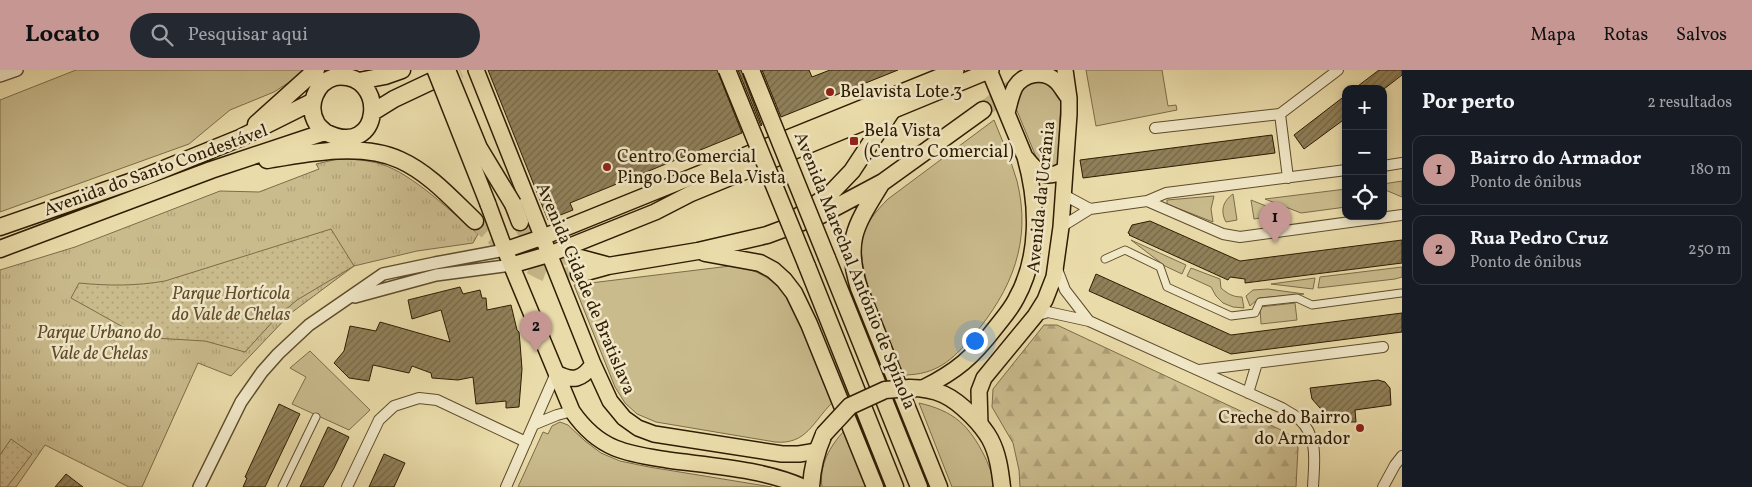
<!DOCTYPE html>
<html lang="pt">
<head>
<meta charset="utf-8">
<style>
	:root { --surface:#171b24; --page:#242831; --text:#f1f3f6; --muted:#9ea1a6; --line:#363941; --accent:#c59692 }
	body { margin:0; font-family:Vollkorn,serif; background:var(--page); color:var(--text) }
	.controls { position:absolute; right:15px; top:15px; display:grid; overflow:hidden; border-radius:10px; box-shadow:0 2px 8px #0003 }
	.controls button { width:45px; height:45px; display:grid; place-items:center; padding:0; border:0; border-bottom:1px solid var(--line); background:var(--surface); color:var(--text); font:25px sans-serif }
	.you { position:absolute; left:974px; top:270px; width:18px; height:18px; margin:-12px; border:4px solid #fff; border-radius:50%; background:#1a73e8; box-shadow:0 0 0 8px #1a73e833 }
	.badge { display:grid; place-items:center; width:32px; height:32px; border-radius:50%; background:var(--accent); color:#111; font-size:16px; font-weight:700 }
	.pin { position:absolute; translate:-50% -41px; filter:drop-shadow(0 1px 2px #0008) }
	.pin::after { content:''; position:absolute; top:26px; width:18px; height:15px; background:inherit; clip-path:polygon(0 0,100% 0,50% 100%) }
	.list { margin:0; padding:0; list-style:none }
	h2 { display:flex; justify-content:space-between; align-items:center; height:65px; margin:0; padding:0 20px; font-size:21px }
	h2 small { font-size:16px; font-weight:400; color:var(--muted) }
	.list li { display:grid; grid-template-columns:32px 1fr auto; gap:15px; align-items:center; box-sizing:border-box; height:70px; margin:0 10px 10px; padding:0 10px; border:1px solid var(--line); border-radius:10px }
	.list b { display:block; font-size:19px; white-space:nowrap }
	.list p { margin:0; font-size:16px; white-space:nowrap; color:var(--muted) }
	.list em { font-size:16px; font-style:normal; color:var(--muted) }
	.icon { flex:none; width:28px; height:28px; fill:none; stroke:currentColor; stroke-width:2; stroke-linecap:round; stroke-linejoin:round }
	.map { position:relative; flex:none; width:1402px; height:417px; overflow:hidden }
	header { display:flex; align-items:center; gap:30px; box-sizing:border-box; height:70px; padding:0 25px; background:var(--accent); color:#111 }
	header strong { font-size:24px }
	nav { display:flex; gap:28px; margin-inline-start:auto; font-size:18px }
	.search { width:350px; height:45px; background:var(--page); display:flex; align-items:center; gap:12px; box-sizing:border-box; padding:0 18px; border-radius:28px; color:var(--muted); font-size:19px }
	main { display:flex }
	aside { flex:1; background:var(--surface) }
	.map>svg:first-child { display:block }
	.grass { fill:#cabb8d; stroke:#7c6c48 }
	.forest { fill:url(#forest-firs); stroke:#7c6c48 }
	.park { fill:url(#park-tufts); stroke:#7c6c48 }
	.garden { fill:url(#garden-dots); stroke:#7c6c48 }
	.building { fill:url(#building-hatch); stroke:#2f1c02 }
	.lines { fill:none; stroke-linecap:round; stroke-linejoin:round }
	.trunk-tunnel { stroke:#c5b688; stroke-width:16; stroke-dasharray:16 8; stroke-linecap:butt }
	.pedestrian-casing { stroke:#5e4c2c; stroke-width:9 }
	.minor-casing { stroke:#5e4c2c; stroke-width:12 }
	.tertiary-casing { stroke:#5e4c2c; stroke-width:14 }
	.primary-casing { stroke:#2f1c02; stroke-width:18 }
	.trunk-casing { stroke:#2f1c02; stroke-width:19 }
	.pedestrian { stroke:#f1e8c8; stroke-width:7 }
	.minor { stroke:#f1e8c8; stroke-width:10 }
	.tertiary { stroke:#f1e8c8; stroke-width:11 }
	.primary { stroke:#eadcaa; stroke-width:15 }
	.trunk { stroke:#eadcaa; stroke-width:16 }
	.primary-bridge-casing { stroke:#2f1c02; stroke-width:18; stroke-linecap:butt }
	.trunk-bridge-casing { stroke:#2f1c02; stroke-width:19; stroke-linecap:butt }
	.primary-bridge { stroke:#eadcaa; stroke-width:15 }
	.trunk-bridge { stroke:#eadcaa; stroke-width:16 }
	.poi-dot { fill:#8f2418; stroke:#f1e8c8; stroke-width:2 }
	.labels { text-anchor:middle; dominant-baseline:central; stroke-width:5; stroke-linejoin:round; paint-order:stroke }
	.poi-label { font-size:18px; fill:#2f1c02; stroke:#f1e8c8; text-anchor:start }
	.street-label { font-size:18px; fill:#2f1c02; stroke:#f1e8c8 }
	.park-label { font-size:18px; font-style:italic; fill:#5e4c2c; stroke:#f1e8c8 }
</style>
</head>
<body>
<header>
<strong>Locato</strong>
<div class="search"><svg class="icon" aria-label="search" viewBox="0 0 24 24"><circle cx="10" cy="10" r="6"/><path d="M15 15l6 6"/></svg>Pesquisar aqui</div>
<nav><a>Mapa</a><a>Rotas</a><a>Salvos</a></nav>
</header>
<main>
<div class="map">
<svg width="1402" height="417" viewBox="0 0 1402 417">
	<defs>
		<pattern id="forest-firs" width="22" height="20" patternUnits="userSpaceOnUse" patternTransform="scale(1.25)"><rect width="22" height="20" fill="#cabb8d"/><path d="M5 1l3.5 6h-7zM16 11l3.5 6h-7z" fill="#aea078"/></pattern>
		<pattern id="park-tufts" width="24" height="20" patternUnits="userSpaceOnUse" patternTransform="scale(1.25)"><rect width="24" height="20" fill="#cabb8d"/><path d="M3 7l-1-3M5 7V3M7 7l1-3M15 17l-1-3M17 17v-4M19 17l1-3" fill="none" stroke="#aea078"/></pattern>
		<pattern id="garden-dots" width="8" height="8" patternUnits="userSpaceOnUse" patternTransform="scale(1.25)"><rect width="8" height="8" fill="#cabb8d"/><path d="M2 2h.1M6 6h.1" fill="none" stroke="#aea078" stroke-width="1.8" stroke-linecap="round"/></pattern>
		<pattern id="building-hatch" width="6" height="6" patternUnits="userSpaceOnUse" patternTransform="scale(1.25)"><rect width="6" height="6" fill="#908059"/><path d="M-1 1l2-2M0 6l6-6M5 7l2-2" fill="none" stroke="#766847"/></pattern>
	</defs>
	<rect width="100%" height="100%" fill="#eadcaa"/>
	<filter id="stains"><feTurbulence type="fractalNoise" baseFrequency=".004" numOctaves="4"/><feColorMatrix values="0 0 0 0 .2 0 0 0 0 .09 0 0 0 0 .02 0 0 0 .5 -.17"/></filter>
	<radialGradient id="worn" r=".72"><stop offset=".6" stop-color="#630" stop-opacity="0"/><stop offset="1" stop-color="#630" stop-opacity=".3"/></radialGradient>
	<path class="grass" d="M76 0H308L274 22 230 40 189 74 0 142V30Z
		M1086 0H1162L1168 36 1176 35 1177 40 1096 56Z
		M1028 11H1048L1061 27 1058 91 1057 95 1052 100 1039 94 1015 36V30Z
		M994 50C1002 70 1011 90 1017 111 1032 171 1012 220 973 266 952 290 937 305 903 305 890 271 856 204 862 170 865 154 876 141 888 129Z
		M1402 111V127L1383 119V114Z
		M1346 119V137L1301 143 1265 129Z
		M1233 124 1237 150 1226 152C1220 141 1223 131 1233 124Z
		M1214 126 1211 139 1213 152 1167 134V130Z
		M1251 130 1286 144 1254 149Z
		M1131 170 1186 195 1182 204 1165 196Z
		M730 196C758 198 777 211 793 235L833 332C813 351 807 375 775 372L656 352 637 344 625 333 615 317 574 215Z
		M1402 197V207L1395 209 1318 218 1320 207Z
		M1191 198 1220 209 1221 218C1228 224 1233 227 1242 227L1244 238 1233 237 1223 233 1216 226 1211 217 1187 206Z
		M1315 208 1313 219 1271 214Z
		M1268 219 1304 224 1259 228 1250 236 1246 226 1253 220Z
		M1295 233 1297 250 1261 254 1260 237Z
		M310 281 370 340 349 360 292 334 306 307 290 298Z
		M919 333C954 341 969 355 985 387 989 396 994 407 993 417H952Z
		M560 352 568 355 585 371 601 383 620 391 649 397 772 417H518L543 362 548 364 552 356Z
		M844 361 866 417H822C819 395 830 376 844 361Z"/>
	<path class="forest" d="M1044 255H1057L1279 359 1295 368 1298 378 1296 417H1020L1019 400 1013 373 992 337 993 319Z"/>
	<path class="park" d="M338 89C352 89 367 90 381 94 413 104 451 142 478 164L473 173 417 181 354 196 291 243 231 306 198 293 142 417H129L45 375 16 417H0V200L75 177 220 121 259 122 319 99 316 94Z"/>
	<path class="garden" d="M331 159 354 196 297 230 277 247 245 282 205 271 154 268 123 257 71 228 79 213C109 216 136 216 165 211Z
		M11 369 32 384 7 417H0V385Z"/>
	<path class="building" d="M488 0H717L742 63 570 133 573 140 548 150Z
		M738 0H741L762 55 761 56Z
		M762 0H809L812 7 830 0H898L781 47Z
		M1379 0H1402V5L1384 19H1354Z
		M1346 25V48L1304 79 1294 65Z
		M1272 65 1275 83 1083 108 1080 90Z
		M1150 151 1240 191 1402 170V193L1245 213V209L1230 207 1228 210 1129 165 1130 164 1128 163 1132 155Z
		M1096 204 1231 265 1402 243V262L1231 284 1089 221Z
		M460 217 463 224 480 220 482 228H486L487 240 511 235 517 260 519 262 520 273 522 299 519 337 506 338V331L476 334 473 307 458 310 432 308 431 303 412 296 409 303 373 295 369 311 349 308 334 293 344 281 350 256 376 261 380 252 450 272 441 240 412 249 408 230Z
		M1378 310 1385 312 1390 318 1391 335 1355 340 1356 352H1340L1328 347 1312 329 1310 318Z
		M279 334 300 344 265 417H243L247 408 245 407Z
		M328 357 349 367 334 398 323 417H300Z
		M384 384 405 393 394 417H369Z
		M66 404 83 417H55Z"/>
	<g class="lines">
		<path class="trunk-tunnel" d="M437 10 460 0
			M983 40 1011 18
			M475 151C494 167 527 200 551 205 560 207 570 205 579 204
			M520 152C537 185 544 185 580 188"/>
		<defs>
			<path id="pedestrian" d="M1105 189 1125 180 1160 197 1167 217 1231 246 1255 243 1260 232 1297 228 1312 235 1401 223
				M282 417 316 347"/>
			<path id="minor" d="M1280 44 1288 108
				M1155 58 1280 44 1338 0
				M1383 96 1402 93
				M1064 125 1090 139
				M1147 131 1223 164 1240 167 1402 145
				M1061 157 1090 139 1147 131 1166 123 1346 100
				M1057 199 1065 220 1089 251
				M1035 246 1048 242 1089 251 1282 338C1288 342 1295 345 1299 349 1319 367 1314 393 1313 417
				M1199 300 1383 277
				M1248 323 1257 293
				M535 354 557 345 572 341
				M347 417 379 350 394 336 419 328 437 330 526 372
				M506 417 556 303
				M1383 417 1395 395 1402 386"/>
			<path id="tertiary" d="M0 6 17 0
				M355 227 436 205 512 195
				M199 417 241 332 262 302 278 284 309 255 383 204 435 193 505 180"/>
			<path id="primary" d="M476 0 593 294 610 331 624 348 638 358 654 364 782 384H799L817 381
				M1007 43C1009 35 1011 25 1015 17 1024 3 1044 0 1056 11 1061 16 1064 22 1068 27
				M1026 88C1039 104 1047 111 1065 99
				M488 134 505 180 572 341C583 357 598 371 615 378 632 385 650 387 668 390 711 396 763 399 803 417
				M505 180 543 167 956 0
				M512 195 550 184 655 142 690 124 991 0
				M556 303C573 312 582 310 593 294
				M923 318C957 301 973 287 996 257 1003 248 1011 239 1016 229 1040 186 1038 133 1025 87L989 0
				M980 355 979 321 984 308 1035 246 1045 230 1054 207 1061 157 1069 44V28L1065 0"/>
			<path id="trunk" d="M359 11 385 6 402 0
				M373 42 394 29 430 12
				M256 54 316 0
				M267 90C307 83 362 72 400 90 429 103 452 129 475 151
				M881 114C856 155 844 170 859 218L939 417
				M513 134 520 152
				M799 146 831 123 852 101 893 39
				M0 157 144 107 240 68 312 32
				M0 179 211 100 325 62C383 92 389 0 335 7 316 12 306 36 317 54 319 57 322 59 325 62
				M705 183 760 193 773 200 784 210 794 223 809 254 875 417
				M580 188 606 195
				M827 188 919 417
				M807 196 895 417
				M579 204 608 196 698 181 767 165 821 145 883 112 983 40
				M910 318C937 318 952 326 971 345 978 352 985 360 990 369 998 384 1000 400 1002 417
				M811 417C812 398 816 382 824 364"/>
		</defs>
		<use href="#pedestrian" class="pedestrian-casing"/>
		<use href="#minor" class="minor-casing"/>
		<use href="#tertiary" class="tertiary-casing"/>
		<use href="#primary" class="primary-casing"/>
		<use href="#trunk" class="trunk-casing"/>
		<use href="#pedestrian" class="pedestrian"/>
		<use href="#minor" class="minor"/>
		<use href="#tertiary" class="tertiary"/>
		<use href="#primary" class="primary"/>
		<use href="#trunk" class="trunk"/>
		<defs>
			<path id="primary-bridge" d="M435 0 488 134"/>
			<path id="trunk-bridge" d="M447 0 479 78 513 134
				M727 0 807 196
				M751 0 827 188
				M824 364 850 336 885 320 910 318"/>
		</defs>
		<use href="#primary-bridge" class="primary-bridge-casing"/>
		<use href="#trunk-bridge" class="trunk-bridge-casing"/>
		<use href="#primary-bridge" class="primary-bridge"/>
		<use href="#trunk-bridge" class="trunk-bridge"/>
	</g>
	<g class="poi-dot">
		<circle cx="830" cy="22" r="5"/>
		<rect x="849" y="66" width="10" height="10" rx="2.5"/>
		<circle cx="607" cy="97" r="5"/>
		<circle cx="1360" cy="358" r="5"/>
	</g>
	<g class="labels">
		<g class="poi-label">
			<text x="840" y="22">Belavista Lote 3</text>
			<text x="864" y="61">Bela Vista<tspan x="864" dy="21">(Centro Comercial)</tspan></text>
			<text x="617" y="87">Centro Comercial<tspan x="617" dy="21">Pingo Doce Bela Vista</tspan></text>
			<text x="1350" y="348" text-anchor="end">Creche do Bairro<tspan x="1350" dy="21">do Armador</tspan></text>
		</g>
		<g class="street-label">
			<text transform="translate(156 101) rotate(-20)">Avenida do Santo Condestável</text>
			<text transform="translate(1042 127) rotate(-84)">Avenida da Ucrânia</text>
			<text transform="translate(854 201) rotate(68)">Avenida Marechal António de Spínola</text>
			<text transform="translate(585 219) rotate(67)">Avenida Cidade de Bratislava</text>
		</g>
		<g class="park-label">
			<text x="231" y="224">Parque Hortícola<tspan x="231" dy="21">do Vale de Chelas</tspan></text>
			<text x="99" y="263">Parque Urbano do<tspan x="99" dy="21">Vale de Chelas</tspan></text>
		</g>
	</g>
	<rect width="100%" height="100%" filter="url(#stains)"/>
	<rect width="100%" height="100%" fill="url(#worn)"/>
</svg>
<div class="controls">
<button>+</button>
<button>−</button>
<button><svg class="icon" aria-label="locate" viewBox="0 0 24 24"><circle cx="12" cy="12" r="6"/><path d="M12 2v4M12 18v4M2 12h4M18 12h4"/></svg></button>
</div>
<div class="you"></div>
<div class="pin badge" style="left:1275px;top:173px">1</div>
<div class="pin badge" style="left:536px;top:282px">2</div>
</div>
<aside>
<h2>Por perto<small>2 resultados</small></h2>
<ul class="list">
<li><span class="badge">1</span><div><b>Bairro do Armador</b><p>Ponto de ônibus</p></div><em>180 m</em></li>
<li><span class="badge">2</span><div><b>Rua Pedro Cruz</b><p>Ponto de ônibus</p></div><em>250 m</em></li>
</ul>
</aside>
</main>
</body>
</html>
